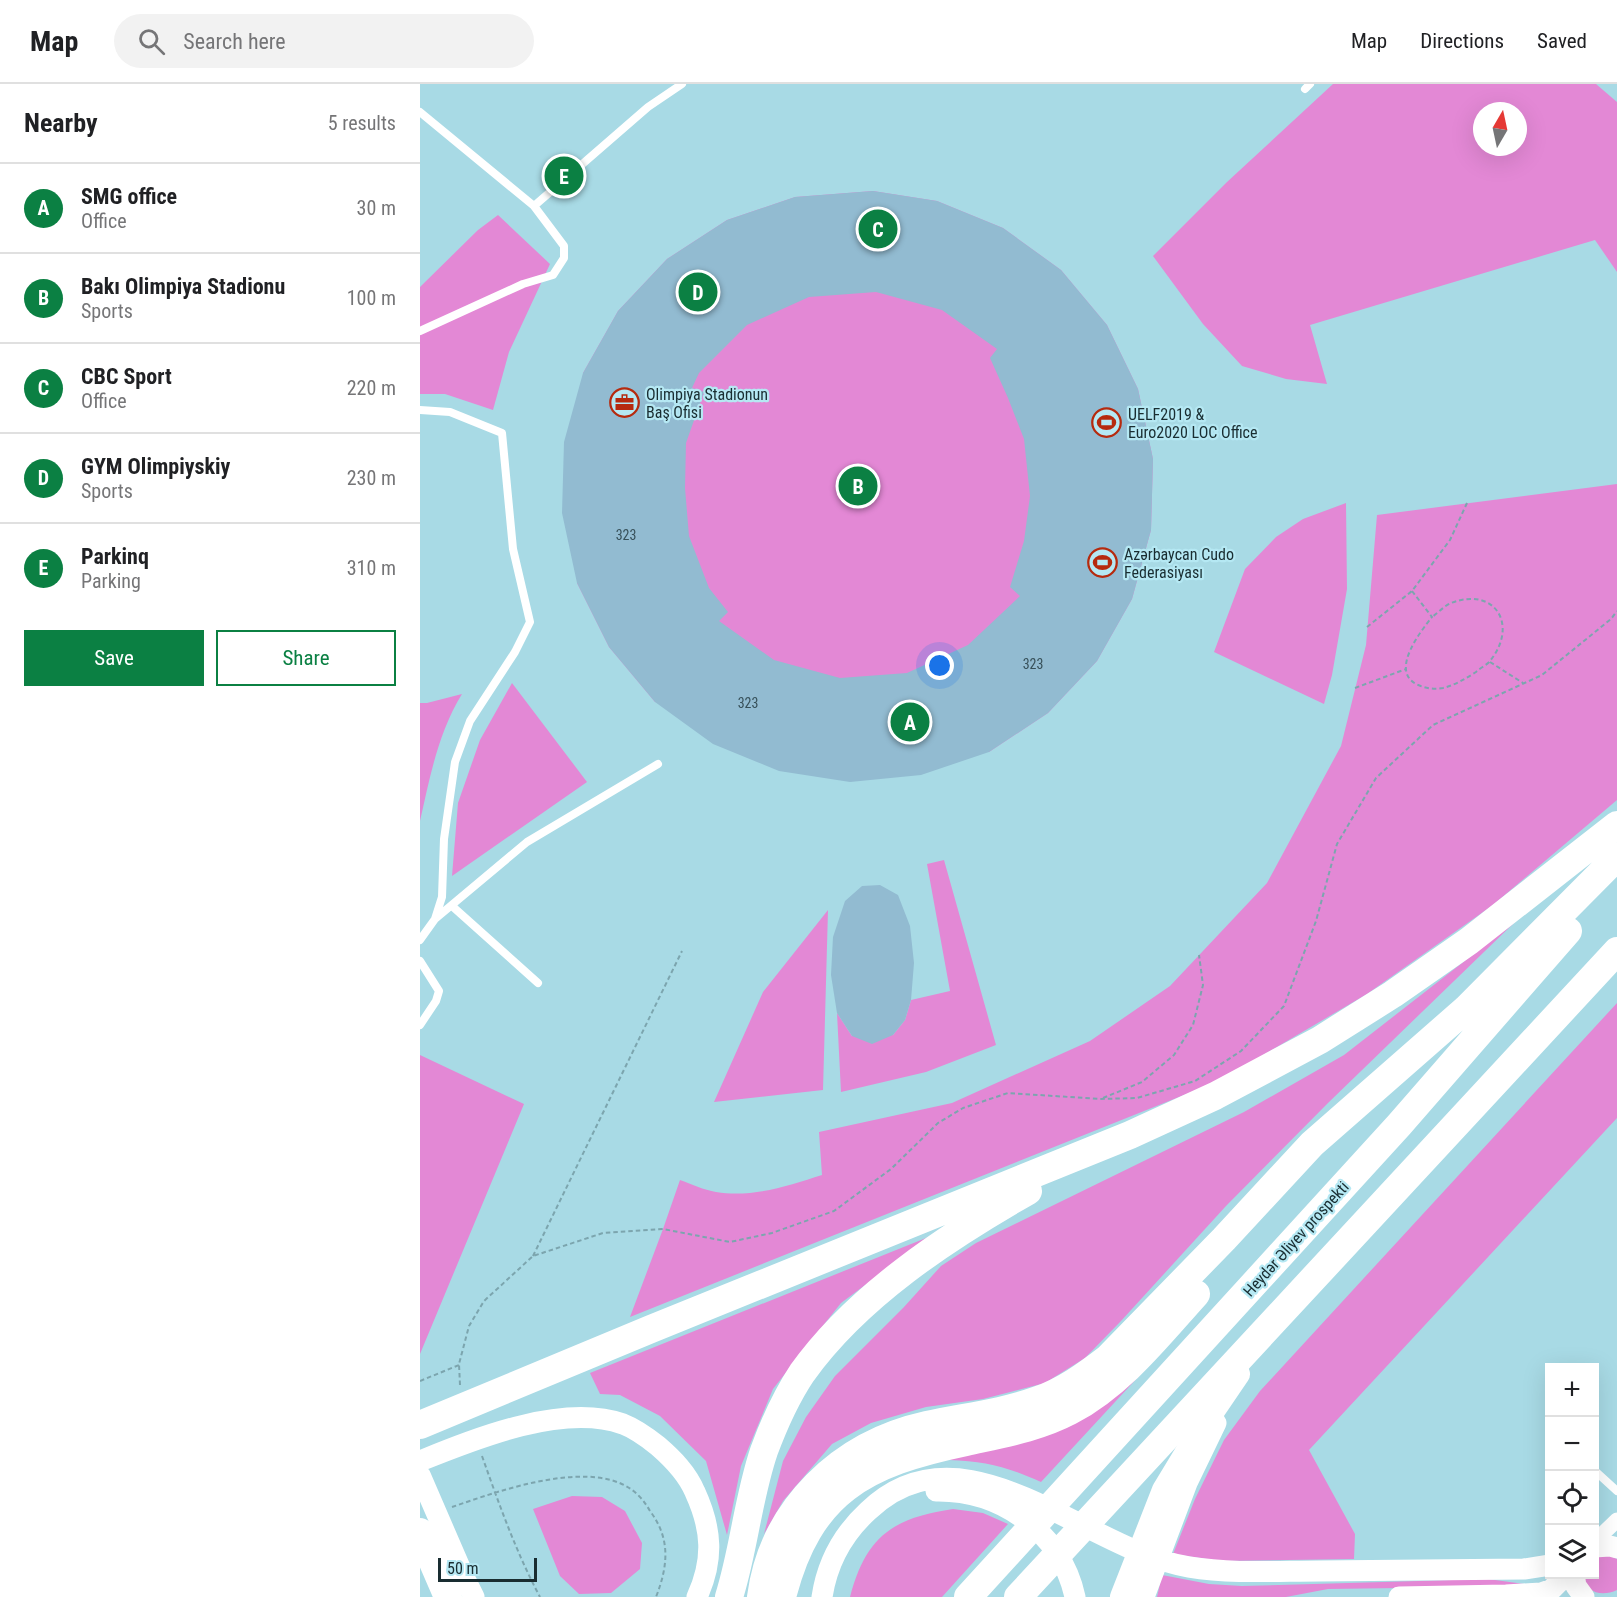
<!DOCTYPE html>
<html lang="en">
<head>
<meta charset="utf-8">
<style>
	:root { --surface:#fff; --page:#f2f2f2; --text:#202124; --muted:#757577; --line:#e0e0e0; --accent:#0b8043 }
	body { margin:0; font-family:"Roboto Condensed",sans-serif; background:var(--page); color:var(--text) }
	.controls { position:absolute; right:18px; bottom:18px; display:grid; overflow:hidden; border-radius:0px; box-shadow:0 6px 24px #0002 }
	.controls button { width:54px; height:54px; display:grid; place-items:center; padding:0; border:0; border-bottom:2px solid var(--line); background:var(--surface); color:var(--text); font:30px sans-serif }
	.compass { position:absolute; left:1053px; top:18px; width:54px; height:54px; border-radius:50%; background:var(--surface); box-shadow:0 6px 24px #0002; rotate:9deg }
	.scale { position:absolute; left:18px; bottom:15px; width:99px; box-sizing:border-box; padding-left:6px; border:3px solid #192d31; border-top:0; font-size:16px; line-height:21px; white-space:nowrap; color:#192d31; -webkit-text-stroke:4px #b5e8f3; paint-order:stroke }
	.you { position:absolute; left:520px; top:582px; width:21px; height:21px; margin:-15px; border:4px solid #fff; border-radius:50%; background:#1a73e8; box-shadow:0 0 0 9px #1a73e833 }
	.badge { display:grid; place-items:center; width:39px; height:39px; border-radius:50%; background:var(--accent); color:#fff; font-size:20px; font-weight:700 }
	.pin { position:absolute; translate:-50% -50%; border:3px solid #fff; box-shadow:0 2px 6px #0006 }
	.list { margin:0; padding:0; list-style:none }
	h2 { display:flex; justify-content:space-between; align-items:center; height:78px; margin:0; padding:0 24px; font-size:26px }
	h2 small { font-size:20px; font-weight:400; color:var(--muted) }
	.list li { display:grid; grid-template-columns:39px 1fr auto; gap:18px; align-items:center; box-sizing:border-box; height:90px; padding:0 24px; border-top:2px solid var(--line) }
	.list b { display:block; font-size:22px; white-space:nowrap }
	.list p { margin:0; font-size:20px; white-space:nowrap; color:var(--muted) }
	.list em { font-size:20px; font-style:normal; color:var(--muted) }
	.actions { display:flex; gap:12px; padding:18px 24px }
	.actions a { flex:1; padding:14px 0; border:2px solid var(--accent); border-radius:0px; text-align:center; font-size:21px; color:var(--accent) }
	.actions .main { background:var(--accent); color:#fff }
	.icon { flex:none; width:33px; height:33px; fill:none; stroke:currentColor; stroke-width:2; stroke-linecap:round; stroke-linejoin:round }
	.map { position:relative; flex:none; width:1197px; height:1513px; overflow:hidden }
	header { display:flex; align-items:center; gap:36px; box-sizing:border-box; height:84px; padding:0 30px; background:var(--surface); border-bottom:2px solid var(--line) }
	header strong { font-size:28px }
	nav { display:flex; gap:33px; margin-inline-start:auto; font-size:21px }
	.search { width:420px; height:54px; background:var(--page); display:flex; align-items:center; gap:15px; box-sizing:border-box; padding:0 21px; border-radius:33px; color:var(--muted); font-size:22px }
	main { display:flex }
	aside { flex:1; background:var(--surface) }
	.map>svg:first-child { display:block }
	.green { fill:#e388d5; fill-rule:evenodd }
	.building { fill:#92bbd1; fill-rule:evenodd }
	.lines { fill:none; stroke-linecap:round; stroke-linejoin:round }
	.path { stroke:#7ca5ae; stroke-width:2; stroke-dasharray:4.5 3; stroke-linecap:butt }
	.lane { stroke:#fff; stroke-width:8 }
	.street { stroke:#fff; stroke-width:15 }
	.secondary { stroke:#fff; stroke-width:21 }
	.primary { stroke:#fff; stroke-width:24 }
	.highway { stroke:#fff; stroke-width:28 }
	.labels { text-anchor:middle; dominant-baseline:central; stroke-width:4.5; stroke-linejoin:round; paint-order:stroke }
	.number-label { font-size:14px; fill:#375059 }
	.poi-label { font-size:16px; fill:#192d31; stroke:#b5e8f3; text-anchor:start }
	.street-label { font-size:16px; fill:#192d31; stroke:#b5e8f3 }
</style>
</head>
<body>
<header>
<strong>Map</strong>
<div class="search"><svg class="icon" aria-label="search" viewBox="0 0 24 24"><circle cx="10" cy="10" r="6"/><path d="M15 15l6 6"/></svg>Search here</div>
<nav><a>Map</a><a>Directions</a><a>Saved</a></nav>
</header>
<main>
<aside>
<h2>Nearby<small>5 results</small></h2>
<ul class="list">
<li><span class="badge">A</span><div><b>SMG office</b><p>Office</p></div><em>30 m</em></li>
<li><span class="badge">B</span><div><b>Bakı Olimpiya Stadionu</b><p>Sports</p></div><em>100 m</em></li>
<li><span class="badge">C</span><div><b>CBC Sport</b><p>Office</p></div><em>220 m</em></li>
<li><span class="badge">D</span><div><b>GYM Olimpiyskiy</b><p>Sports</p></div><em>230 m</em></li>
<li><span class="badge">E</span><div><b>Parkinq</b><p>Parking</p></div><em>310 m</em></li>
</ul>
<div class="actions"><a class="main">Save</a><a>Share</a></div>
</aside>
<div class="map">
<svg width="1197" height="1513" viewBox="0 0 1197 1513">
	<rect width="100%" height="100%" fill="#a8dae5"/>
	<path class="green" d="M913 0H1176L1197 18V188L1175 156 890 241 907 300 866 295 822 282 783 240 733 172 807 98ZM1062 27H1098V63H1062Z
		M453 107 517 117 583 144 641 186 687 241 718 305 733 375 731 446 712 515 677 577 628 629 569 668 235 618 189 563 157 499 163 289 198 227 247 175 307 136 375 113Z
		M78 131 130 180 89 268 73 326 25 310H0V203L58 146Z
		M1197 400V716L1073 821 947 910 799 997 210 1233 243 1145 260 1096C271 1100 284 1106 296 1108 332 1114 368 1102 402 1091L399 1048 532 1019 670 957 750 902 847 799 921 662 946 561 957 431Z
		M926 419 927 505 912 591 904 620 794 568 825 485 856 453 883 435Z
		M92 599 167 698 32 792 38 719 60 656Z
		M42 610C18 649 10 693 0 737V619H7Z
		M524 776 576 961 506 988 421 1008 417 929 432 952 473 951 485 936 491 916 530 907 507 780Z
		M408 826 403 1006 294 1018 343 908Z
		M1096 837 908 1019 806 1122 701 1237 665 1274 625 1299 563 1315 506 1323 451 1339 412 1360 363 1417 344 1450 363 1377 386 1333 415 1292 484 1223 521 1182 556 1159 824 1028 924 971Z
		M1197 919V1034L889 1366 935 1450 934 1475 800 1477 753 1470 775 1415 804 1356 840 1307Z
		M0 971 104 1020 0 1270Z
		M511 1152 421 1219 353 1305 321 1382 307 1451 286 1377 240 1332 200 1311 180 1310 170 1289Z
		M744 1265 621 1398C587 1383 566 1377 529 1376Z
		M152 1412 182 1413 205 1427 222 1459 220 1485 191 1509 159 1510 140 1492 113 1425Z
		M533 1425 563 1429 588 1440 522 1513H430C446 1452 473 1434 533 1425Z
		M1187 1470 1197 1475V1506C1182 1513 1165 1509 1163 1491L1174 1490 1175 1472Z
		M742 1491 789 1500 822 1502 1068 1495 1118 1502 908 1505 866 1513H737Z"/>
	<path class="building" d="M453 107 517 117 583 144 641 186 687 241 718 305 733 375 731 446 712 515 677 577 628 629 569 668 501 691 430 698 359 687 293 660 235 618 189 563 157 499 142 429 144 358 163 289 198 227 247 175 307 136 375 113ZM456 208 522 226 577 265 570 274 588 314 604 355 610 412 604 457 590 503 600 512 548 561 487 589 420 594 354 576 299 537 308 528 289 504 269 452 265 404 266 359 284 308 272 304 279 289 327 241 389 213Z
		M460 801 478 811 490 842 494 879 491 916 485 936 473 951 452 960 432 952 417 929 411 891 413 853 425 817 442 802Z"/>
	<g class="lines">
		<path class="path" d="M992 507 1012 533C1001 547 970 586 996 600 1004 604 1014 606 1023 604 1035 601 1045 595 1056 588 1060 584 1067 581 1070 577 1099 541 1075 502 1031 519 1024 522 1018 529 1012 533
			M947 543 992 507 1030 456 1047 419
			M1070 578 1103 599
			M935 604 986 585
			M683 1014 722 998 754 971 773 941 783 901 779 871
			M113 1172 262 867
			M0 1297 39 1281
			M40 1301 39 1280 49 1242 64 1217 113 1172 183 1149 243 1145 310 1158 352 1149 414 1127 471 1085 518 1039 543 1024 588 1009 680 1015 717 1014 775 997 821 967 864 922 896 837 917 760 956 694 1013 641 1122 591 1191 535 1197 527
			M62 1372C79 1420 96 1468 120 1513
			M32 1423C79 1407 179 1370 219 1412 224 1417 227 1422 230 1427 251 1455 248 1482 236 1513"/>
		<path class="lane" d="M885 5 890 0
			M0 28 114 122 144 162V174L133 191 103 200 0 247
			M114 122 228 23 262 0
			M0 326 30 328 82 349 93 465 110 538 95 568 50 637 35 678 24 755 22 813 15 835 0 856
			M32 822 118 899
			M15 835 107 758 238 680
			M0 877 19 907 16 917 0 941
			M1174 1386 1197 1407"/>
		<path class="street" d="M1174 1458 1197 1436"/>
		<path class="secondary" d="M0 1377C57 1354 143 1319 203 1340 216 1345 228 1354 238 1362 253 1375 267 1389 275 1408 292 1445 294 1476 277 1513
			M0 1391 45 1495 54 1513
			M516 1407C581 1406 641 1448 655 1513
			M1174 1463 1190 1462 1197 1464
			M1154 1490 1156 1502 1164 1513
			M402 1513C407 1480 423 1450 448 1427 545 1334 666 1467 769 1483 812 1490 857 1487 900 1487 968 1486 1036 1486 1104 1485L1130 1481
			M724 1513 767 1399 796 1339
			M979 1513 1086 1511 1121 1509 1132 1505 1147 1490"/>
		<path class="primary" d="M702 1513 744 1406 784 1340 818 1290"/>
		<path class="highway" d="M0 1341 231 1245 710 1051 795 1012 900 956 973 910 1049 857 1197 741
			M0 1448 28 1513
			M309 1513C324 1465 328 1414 344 1367 354 1340 366 1313 382 1289 437 1212 527 1153 608 1107
			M341 1513C353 1424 421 1360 507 1341 544 1333 582 1329 618 1316 644 1307 666 1291 688 1274L804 1155 892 1060 1046 925 1197 773
			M362 1513C389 1407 445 1379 546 1358 582 1350 618 1344 650 1327 701 1300 738 1252 776 1210
			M548 1513 979 1041 1148 847
			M598 1513 1197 867"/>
	</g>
	<defs>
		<symbol id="office-ring" viewBox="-11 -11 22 22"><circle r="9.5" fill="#b5e8f3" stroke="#b62a0e" stroke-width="1.5"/><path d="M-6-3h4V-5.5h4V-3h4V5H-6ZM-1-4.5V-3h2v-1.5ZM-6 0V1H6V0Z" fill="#b62a0e"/></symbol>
		<symbol id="stadium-ring" viewBox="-11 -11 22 22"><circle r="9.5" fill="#b5e8f3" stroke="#b62a0e" stroke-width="1.5"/><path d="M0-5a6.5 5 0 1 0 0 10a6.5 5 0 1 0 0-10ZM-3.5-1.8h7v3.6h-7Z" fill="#b62a0e"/></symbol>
	</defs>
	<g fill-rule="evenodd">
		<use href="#office-ring" x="188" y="302" width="33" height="33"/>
		<use href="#stadium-ring" x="670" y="322" width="33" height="33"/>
		<use href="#stadium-ring" x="666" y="462" width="33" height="33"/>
	</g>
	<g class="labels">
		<g class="number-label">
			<text x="206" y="451">323</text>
			<text x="613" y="580">323</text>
			<text x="328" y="619">323</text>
		</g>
		<g class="poi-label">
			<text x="226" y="310">Olimpiya Stadionun<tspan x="226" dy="18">Baş Ofisi</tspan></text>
			<text x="708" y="330">UELF2019 &amp;<tspan x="708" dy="18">Euro2020 LOC Office</tspan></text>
			<text x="704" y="470">Azərbaycan Cudo<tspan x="704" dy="18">Federasiyası</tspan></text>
		</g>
		<g class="street-label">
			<text transform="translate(876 1155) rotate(-48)">Heydər Əliyev prospekti</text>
		</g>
	</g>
</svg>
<div class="controls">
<button>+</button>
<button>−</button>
<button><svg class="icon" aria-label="locate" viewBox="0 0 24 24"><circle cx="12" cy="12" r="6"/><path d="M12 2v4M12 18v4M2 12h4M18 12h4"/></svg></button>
<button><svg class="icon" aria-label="layers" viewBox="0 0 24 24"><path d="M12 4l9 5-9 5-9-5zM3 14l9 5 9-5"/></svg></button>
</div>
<svg class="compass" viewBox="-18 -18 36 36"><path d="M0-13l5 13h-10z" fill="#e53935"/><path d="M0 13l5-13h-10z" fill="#757577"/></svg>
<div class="scale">50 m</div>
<div class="you"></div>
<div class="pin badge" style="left:490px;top:638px">A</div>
<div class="pin badge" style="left:438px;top:402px">B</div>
<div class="pin badge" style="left:458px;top:145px">C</div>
<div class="pin badge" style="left:278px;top:208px">D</div>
<div class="pin badge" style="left:144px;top:92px">E</div>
</div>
</main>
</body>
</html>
